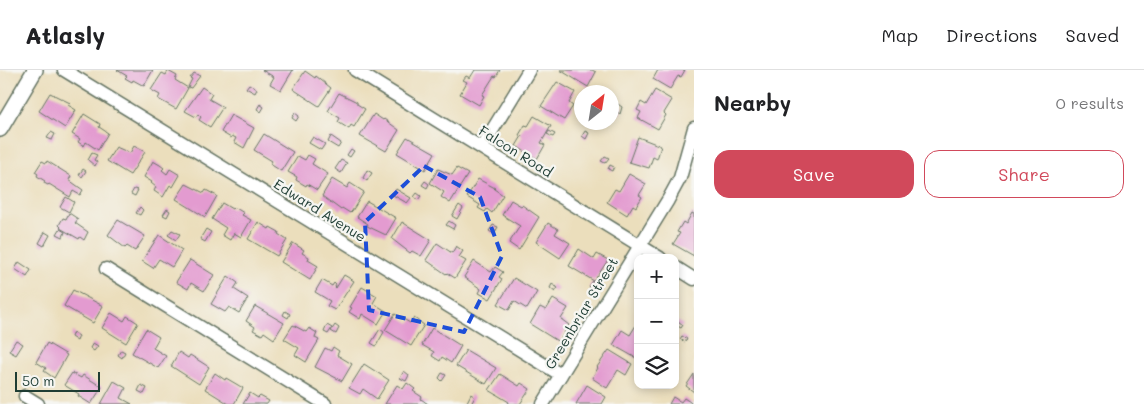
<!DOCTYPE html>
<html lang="en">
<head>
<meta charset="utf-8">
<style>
	:root { --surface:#fff; --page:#f6f6f6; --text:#202124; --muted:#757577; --line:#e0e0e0; --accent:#d1495b }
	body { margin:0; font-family:Mali,sans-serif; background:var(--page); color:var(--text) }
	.controls { position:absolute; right:15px; bottom:15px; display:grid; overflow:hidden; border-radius:10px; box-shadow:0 2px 8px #0003 }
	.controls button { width:45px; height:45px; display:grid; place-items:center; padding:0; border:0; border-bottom:1px solid var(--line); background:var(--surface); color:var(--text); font:25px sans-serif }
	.compass { position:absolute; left:574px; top:15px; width:45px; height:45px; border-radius:50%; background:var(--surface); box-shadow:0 2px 8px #0003; rotate:30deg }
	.scale { position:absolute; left:15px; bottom:12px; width:85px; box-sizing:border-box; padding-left:5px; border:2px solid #1f3d34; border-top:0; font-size:14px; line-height:18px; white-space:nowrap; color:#1f3d34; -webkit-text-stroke:4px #f6f6f2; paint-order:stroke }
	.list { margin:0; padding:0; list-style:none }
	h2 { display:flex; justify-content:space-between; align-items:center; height:65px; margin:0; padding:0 20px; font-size:21px }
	h2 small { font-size:16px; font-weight:400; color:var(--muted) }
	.actions { display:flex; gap:10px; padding:15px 20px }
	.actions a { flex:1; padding:11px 0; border:1px solid var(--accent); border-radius:15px; text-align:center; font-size:18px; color:var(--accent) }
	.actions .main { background:var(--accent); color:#fff }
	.icon { flex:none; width:28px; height:28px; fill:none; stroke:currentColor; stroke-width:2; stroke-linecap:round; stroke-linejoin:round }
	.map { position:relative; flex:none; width:694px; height:334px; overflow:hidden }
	header { display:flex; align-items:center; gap:30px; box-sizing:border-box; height:70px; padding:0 25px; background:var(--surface); border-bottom:1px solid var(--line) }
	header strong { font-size:24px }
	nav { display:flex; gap:28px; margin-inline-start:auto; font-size:18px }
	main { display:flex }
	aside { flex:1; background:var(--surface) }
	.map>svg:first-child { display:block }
	.building { fill:#e39bd0 }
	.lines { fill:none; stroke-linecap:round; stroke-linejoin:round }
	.minor-casing { stroke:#667564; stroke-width:15 }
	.tertiary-casing { stroke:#667564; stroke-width:18 }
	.minor { stroke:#fff; stroke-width:12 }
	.tertiary { stroke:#fff; stroke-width:15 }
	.marked { fill:none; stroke:#1d4ed8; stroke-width:4; stroke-dasharray:10 6; stroke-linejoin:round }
	.labels { text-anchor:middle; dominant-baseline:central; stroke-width:4.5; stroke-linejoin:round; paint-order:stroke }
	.street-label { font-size:14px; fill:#1f3d34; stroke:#f6f6f2 }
</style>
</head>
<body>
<header>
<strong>Atlasly</strong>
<nav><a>Map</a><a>Directions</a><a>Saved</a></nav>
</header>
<main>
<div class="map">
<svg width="694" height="334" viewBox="0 0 694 334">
	<rect width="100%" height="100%" fill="#f6f6f2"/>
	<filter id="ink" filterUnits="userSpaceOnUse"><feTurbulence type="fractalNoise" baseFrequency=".02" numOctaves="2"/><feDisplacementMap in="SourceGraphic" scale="10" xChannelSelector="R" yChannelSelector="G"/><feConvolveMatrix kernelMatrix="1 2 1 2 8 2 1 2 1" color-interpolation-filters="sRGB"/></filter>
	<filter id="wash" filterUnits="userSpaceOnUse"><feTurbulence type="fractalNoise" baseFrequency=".0096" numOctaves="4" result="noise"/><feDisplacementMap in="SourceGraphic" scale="20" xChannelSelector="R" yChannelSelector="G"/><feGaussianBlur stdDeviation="1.12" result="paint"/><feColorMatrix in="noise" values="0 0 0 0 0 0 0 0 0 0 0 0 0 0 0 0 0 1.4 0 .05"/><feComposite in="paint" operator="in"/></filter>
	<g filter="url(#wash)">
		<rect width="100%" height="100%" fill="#ebdebc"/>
		<g id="blocks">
			<path class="building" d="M117 0H153L144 16 133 10 132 12 125 8 127 6Z
				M262 0H293L281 20 270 14 274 7Z
				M475 0H500L496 7 494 6 482 25 484 26 479 35 460 24 467 12 463 10 466 6 470 8Z
				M560 0H592L596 2 588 17Z
				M658 0H685L681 7 678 6 670 19 653 9Z
				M168 1 177 6 175 10 188 18 176 39 158 29 160 25 151 20 162 3 166 5Z
				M305 1 315 8 316 6 331 18 319 36 293 19Z
				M194 3 200 6 191 18 188 17 192 9 190 8Z
				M557 12 575 22 569 33 573 36 564 50 541 36Z
				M249 14 257 19 255 23 246 18Z
				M202 17 212 24 209 29 223 37 210 57 199 50 201 47 198 44 196 47 185 41Z
				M655 20 672 30 664 43 666 45 658 59 638 48 641 42 637 40 641 32 646 35Z
				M50 23 70 33 68 35 76 40 65 58 39 41Z
				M339 23 357 32V34L365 39 354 57 351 55 349 59 338 52 340 48 328 41Z
				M615 32 622 37 620 44 612 38Z
				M260 34 264 37 261 42 257 39Z
				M295 43 299 46 296 51 292 48Z
				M84 44 100 54 99 57 108 63 98 80 86 72 84 76 78 72 80 69 72 64Z
				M374 44 383 50 384 49 399 60 386 81 360 66Z
				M231 45 254 58 244 78 234 72 236 68 232 66 231 68 221 62Z
				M534 46 551 56 541 73 545 75 537 89 516 76 522 66 519 65 525 55 528 56Z
				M549 61 555 64 553 67 547 64Z
				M585 61 589 63 586 69 582 66Z
				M51 62 55 64 52 70 47 68Z
				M264 64 293 82 281 101 270 94 272 91 254 80Z
				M331 66 341 73 338 78 328 72Z
				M313 67 325 74 321 80 309 73Z
				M407 67 435 83 425 100 397 83Z
				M638 67 661 76 657 89 653 87 649 98 629 92Z
				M134 76 145 82 130 105 107 91 116 77 130 83Z
				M351 79 354 81 350 87 347 85Z
				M92 83 97 85 94 90 97 92 95 96 88 90Z
				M308 85 315 89 312 94 328 104 317 120 307 114 306 116 296 110 297 107 288 102 298 86 305 90Z
				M605 86 609 88 605 93 601 91Z
				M341 90 347 93 341 103 335 99Z
				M42 91 46 93 47 91 71 106 69 110 83 120 80 125 73 121 70 127 49 114 48 115 44 113 45 111 37 106 38 104 35 102Z
				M153 91 160 95 164 98 162 100 167 104 170 99 180 105 173 117 170 115 163 127 154 121 156 117 151 113 152 112 144 107Z
				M610 95 614 97 612 101 608 99Z
				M457 98 468 104 450 133 441 127 444 122 430 113 438 99 452 105Z
				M83 99 86 101 82 107 79 105Z
				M367 100 372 103 367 111 363 108Z
				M629 104 646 114 639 125 642 127 636 137 633 135 627 145 607 132 615 119 619 121Z
				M332 109 347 118 350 113 364 122 352 141 350 143 342 138 341 140 322 126Z
				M478 109 495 118 494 119 503 125 492 143 487 139 485 142 478 138 480 135 467 127Z
				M425 111 429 114 427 118 422 115Z
				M186 114 204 123 206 120 217 126 205 147 176 129Z
				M134 119 138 120 135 126 131 124Z
				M396 119 411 128 407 133 393 125Z
				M417 123 421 126 418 130 414 127Z
				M66 127 74 132 69 142 60 137Z
				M511 130 521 136 522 135 539 147 519 180 509 173 520 156 502 145Z
				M367 131 396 148 386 165 367 156 368 154 357 147Z
				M222 133 232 139 234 137 244 143 242 145 251 150 241 167 234 163 230 170 222 165 226 158 212 149Z
				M459 135 463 138 457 149 452 146Z
				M140 137 143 140 140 145 136 143Z
				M167 139 170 141 167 147 163 145Z
				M69 143 78 149 75 153 88 162 84 170 80 167 79 169 60 158 61 157 59 155 63 148 66 149Z
				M692 143 694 144V186L673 174 680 163 677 162 683 152 686 154Z
				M118 150 145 166 135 181 127 176 125 178 108 165Z
				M449 151 455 155 453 159 446 155Z
				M258 152 269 159 270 157 279 162 278 164 287 170 277 186 248 169Z
				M402 152 431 170 421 186 412 181 410 183 392 169Z
				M548 153 558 159 555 164 570 173 560 188 536 172Z
				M493 155 498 157 494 164 489 161Z
				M60 159 65 162 63 167 57 164Z
				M206 159 211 162 205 172 200 169Z
				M172 160 180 164 176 170 168 165Z
				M45 162 50 165 44 176 39 173Z
				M159 165 182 180 172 197 159 189 153 198 142 191Z
				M293 173 304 180 302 183 309 187 308 190 318 196 310 210 281 192Z
				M437 173 452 183 456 176 463 181 459 187 466 191 455 208 447 203 446 204 426 190Z
				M579 179 594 189 597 184 608 190 594 211 569 196Z
				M190 190 214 205 204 221 191 213 188 219 176 212Z
				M474 191 491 202 495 197 503 202 499 207 502 209 490 229 479 223 481 219 464 207Z
				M19 192 31 200 27 207 15 199Z
				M344 205 354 211 335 240 327 236 330 231 315 222 322 210 332 216 334 213 336 215 335 217 336 218Z
				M228 206 238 213 234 219 248 228 239 243 229 237 225 242 211 234Z
				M514 208 537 222 527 239 514 231 509 240 498 234Z
				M593 211 599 215 595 221 589 217Z
				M552 214 558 218 555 222 550 218Z
				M362 217 377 226 373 233 386 241 378 254 362 244 360 249 349 242 352 238 350 237Z
				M73 220 103 236 93 253 64 236Z
				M553 229 568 238 561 249 569 255 559 272 530 254 540 237 546 240Z
				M255 236 284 253 274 269 264 262 262 265 253 260 255 257 246 251Z
				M285 241 290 244 288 248 283 245Z
				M111 243 124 251 127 246 138 253 126 273 102 258Z
				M395 244 410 253 414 248 424 255 411 276 385 260Z
				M678 251 683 255 681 258 676 255Z
				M638 252V286L636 288 613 275 622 260 630 265Z
				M293 255 306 262 309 258 317 263 315 268 319 270 306 292 295 285 299 278 284 269Z
				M327 255 332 258 328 264 324 262Z
				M335 255 339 258 336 264 331 261Z
				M432 258 461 276 451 293 442 287 440 291 432 286 434 282 422 275Z
				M146 259 159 267 153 278 166 286 158 298 132 283Z
				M380 259 384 262 376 276 371 273Z
				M73 262 79 266 77 271 71 267Z
				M682 266 687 269 685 272 680 269Z
				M16 270 23 274 16 285 9 281Z
				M47 273 67 285 54 308 44 301 46 298 36 292Z
				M93 273 98 276 94 281 90 278Z
				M333 277 339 281 337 285 352 294 342 311 315 297 325 278 331 281Z
				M121 280 125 282 122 288 118 285Z
				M466 280 496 298 486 314 456 296Z
				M609 280 632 294 626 305 618 300 607 318 592 308 598 298 597 297Z
				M179 282 188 288 190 285 209 297 199 314 171 296Z
				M364 294 389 310 377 329 363 319 360 324 349 318Z
				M404 301 409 305 406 311 400 308Z
				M72 303 81 308 83 305 102 317 91 334 78 326 79 324 64 315Z
				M215 303 225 310 226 308 243 318 234 334H229L205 319Z
				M442 303 446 305 442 311 439 308Z
				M500 304 519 316 521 313 530 319 520 334H508L509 332 489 320Z
				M694 304V322L686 316Z
				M114 311 126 318 121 328 132 334H101Z
				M407 313 415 319 413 321 422 327 421 329 428 334H385L397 315 403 319Z
				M141 315 147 318 144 324 138 321Z
				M587 315 606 327 602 334H576Z
				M250 323 258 328 260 326 269 331 267 334H243Z
				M471 324 475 327 471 334 467 332Z
				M673 327 681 332 684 328 693 334H669Z"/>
		</g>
	</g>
	<g filter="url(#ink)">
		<use href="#blocks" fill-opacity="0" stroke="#667564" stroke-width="1"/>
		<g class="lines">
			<defs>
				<path id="minor" d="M64 0 561 305
					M355 0 660 188
					M482 77 529 0
					M675 197 694 209
					M106 199 325 334
					M25 326 38 334
					M543 334 668 130 680 108 694 58"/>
				<path id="tertiary" d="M0 59 35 0"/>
			</defs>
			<use href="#minor" class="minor-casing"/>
			<use href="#tertiary" class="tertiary-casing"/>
			<use href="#minor" class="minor"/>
			<use href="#tertiary" class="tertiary"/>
		</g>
	</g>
	<path class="marked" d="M424 96 480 127 502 186 464 262 369 240 365 152Z"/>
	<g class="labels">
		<g class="street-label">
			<text transform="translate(516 81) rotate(32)">Falcon Road</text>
			<text transform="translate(320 140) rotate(32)">Edward Avenue</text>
			<text transform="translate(581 243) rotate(-59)">Greenbriar Street</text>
		</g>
	</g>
</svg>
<div class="controls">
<button>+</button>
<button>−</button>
<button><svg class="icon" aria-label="layers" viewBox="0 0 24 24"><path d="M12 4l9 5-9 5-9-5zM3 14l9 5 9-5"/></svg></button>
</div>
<svg class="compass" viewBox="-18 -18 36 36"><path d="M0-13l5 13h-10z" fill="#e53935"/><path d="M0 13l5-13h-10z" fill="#757577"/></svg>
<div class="scale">50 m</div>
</div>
<aside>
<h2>Nearby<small>0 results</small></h2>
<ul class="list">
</ul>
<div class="actions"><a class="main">Save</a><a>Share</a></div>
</aside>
</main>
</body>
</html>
